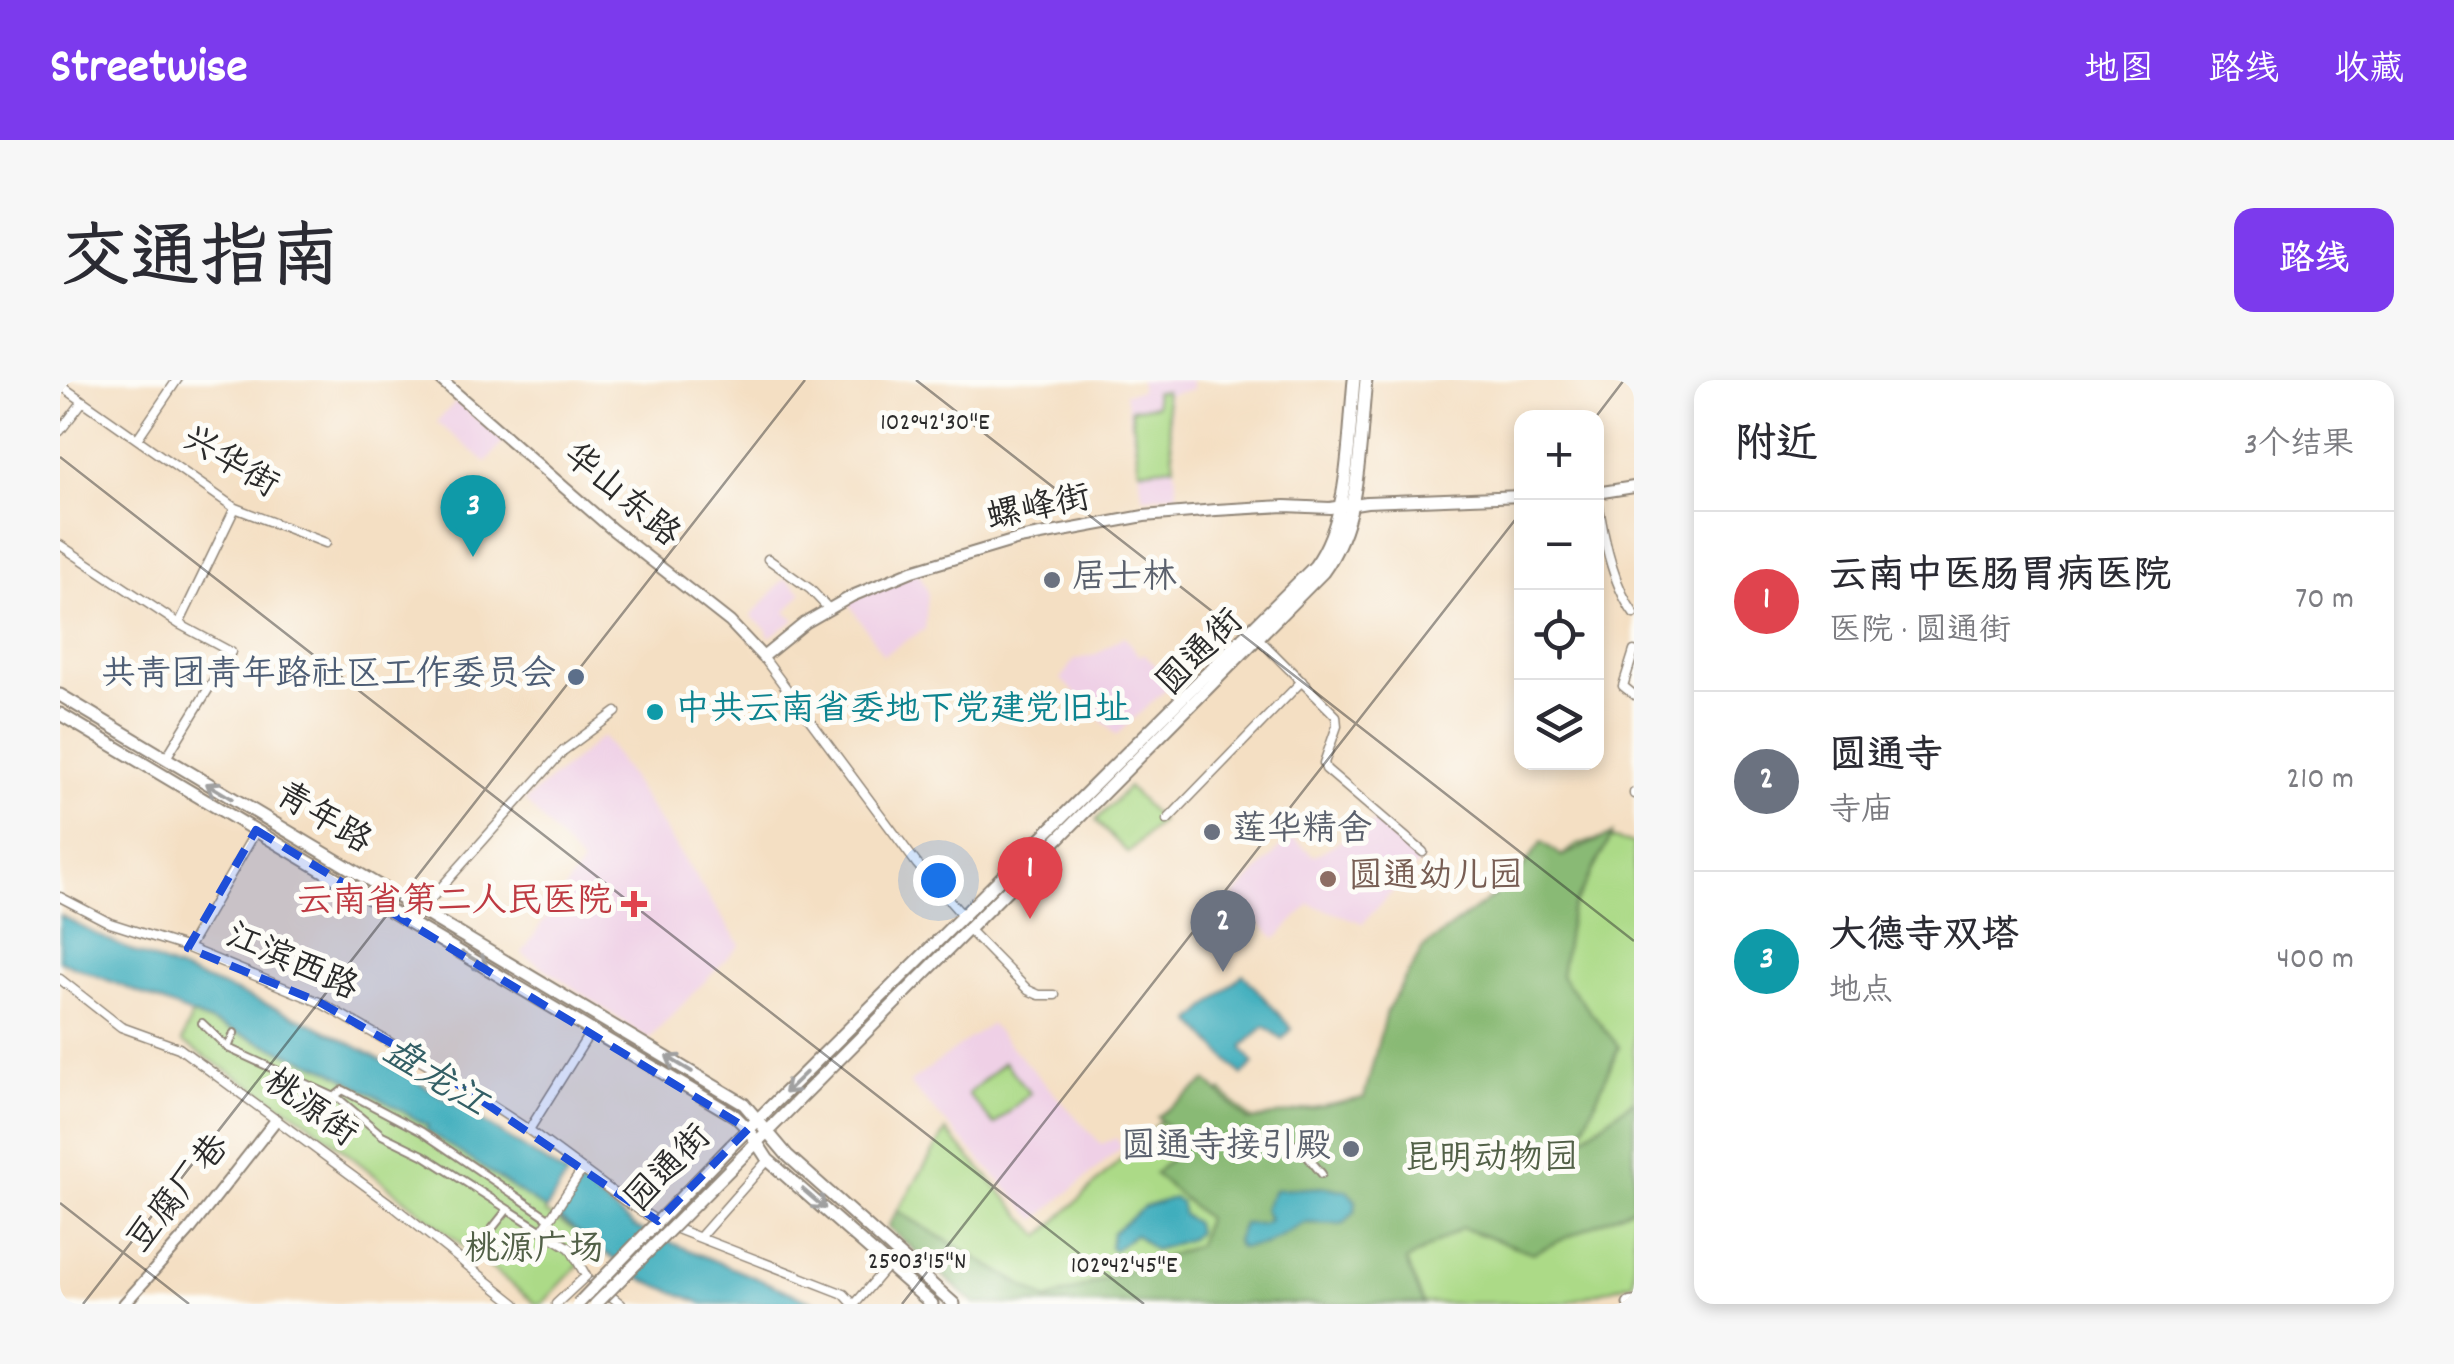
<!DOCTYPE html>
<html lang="zh">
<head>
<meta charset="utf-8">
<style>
	:root { --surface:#fff; --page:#f7f7f7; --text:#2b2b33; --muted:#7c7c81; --line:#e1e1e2; --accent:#7c3aed }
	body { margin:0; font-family:Dekko,"LXGW WenKai TC",sans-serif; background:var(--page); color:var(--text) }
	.controls { position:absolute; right:30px; top:30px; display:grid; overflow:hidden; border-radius:20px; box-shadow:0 5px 15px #0003 }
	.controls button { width:90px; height:90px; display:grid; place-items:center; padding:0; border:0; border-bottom:2px solid var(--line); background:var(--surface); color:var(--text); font:50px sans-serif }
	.you { position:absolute; left:878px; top:500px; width:35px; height:35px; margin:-25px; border:8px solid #fff; border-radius:50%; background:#1a73e8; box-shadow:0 0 0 15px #1a73e833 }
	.badge { display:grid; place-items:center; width:65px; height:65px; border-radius:50%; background:var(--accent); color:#fff; font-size:32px; font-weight:700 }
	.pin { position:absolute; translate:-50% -82px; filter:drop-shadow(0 2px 5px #0008) }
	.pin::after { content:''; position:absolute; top:52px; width:35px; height:30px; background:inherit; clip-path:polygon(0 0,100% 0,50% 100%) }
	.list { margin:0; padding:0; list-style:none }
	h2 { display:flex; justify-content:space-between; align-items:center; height:130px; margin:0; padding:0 40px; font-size:42px }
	h2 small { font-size:32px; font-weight:400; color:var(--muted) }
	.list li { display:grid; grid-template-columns:65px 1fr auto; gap:30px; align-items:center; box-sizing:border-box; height:180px; padding:0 40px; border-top:2px solid var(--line) }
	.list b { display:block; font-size:38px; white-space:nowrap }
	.list p { margin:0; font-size:32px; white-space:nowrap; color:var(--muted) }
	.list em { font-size:32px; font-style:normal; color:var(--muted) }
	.icon { flex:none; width:55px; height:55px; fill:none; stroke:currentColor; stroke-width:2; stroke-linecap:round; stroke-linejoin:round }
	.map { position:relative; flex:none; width:1574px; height:924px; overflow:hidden; border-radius:20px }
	header { display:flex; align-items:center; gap:60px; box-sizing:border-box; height:140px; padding:0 50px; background:var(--accent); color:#fff }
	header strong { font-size:48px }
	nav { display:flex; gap:55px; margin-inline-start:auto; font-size:35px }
	.intro { display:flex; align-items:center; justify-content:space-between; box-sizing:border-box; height:240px; padding:0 60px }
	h1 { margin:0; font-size:70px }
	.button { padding:25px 45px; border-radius:20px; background:var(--accent); color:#fff; font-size:35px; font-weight:700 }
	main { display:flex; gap:60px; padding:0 60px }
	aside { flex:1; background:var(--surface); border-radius:20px; box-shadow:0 5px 15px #0003 }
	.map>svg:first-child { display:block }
	.built { fill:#efd0e6 }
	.green { fill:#acda87; stroke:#6c8259; stroke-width:2.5 }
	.forest { fill:#89ba74; stroke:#5a7250; stroke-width:2.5 }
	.water { fill:#40aebd; stroke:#366c74; stroke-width:2.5 }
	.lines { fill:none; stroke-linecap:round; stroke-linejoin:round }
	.pedestrian-casing { stroke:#908577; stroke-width:10 }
	.minor-casing { stroke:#908577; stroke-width:11 }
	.tertiary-casing { stroke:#908577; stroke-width:14 }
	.secondary-casing { stroke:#908577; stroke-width:15 }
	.pedestrian { stroke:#fff; stroke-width:6 }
	.minor { stroke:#fff; stroke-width:8 }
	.tertiary { stroke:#fff; stroke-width:10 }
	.secondary { stroke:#fff; stroke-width:11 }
	.secondary-bridge-casing { stroke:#908577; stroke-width:15; stroke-linecap:butt }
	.secondary-bridge { stroke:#fff; stroke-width:11 }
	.oneway { stroke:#a0a0a0 }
	.marked { fill:#1d4ed8; fill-opacity:0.2; stroke:#1d4ed8; stroke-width:8; stroke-dasharray:20 12; stroke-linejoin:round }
	.ticks { fill:none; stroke:#2b2b2b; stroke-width:2.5; stroke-opacity:0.45 }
	.worship-dot { fill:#6b7280; stroke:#fdfcf7; stroke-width:4 }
	.service-dot { fill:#5c6f8a; stroke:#fdfcf7; stroke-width:4 }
	.culture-dot { fill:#0f9aa8; stroke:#fdfcf7; stroke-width:4 }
	.education-dot { fill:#8d6e63; stroke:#fdfcf7; stroke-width:4 }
	.health-dot { fill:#e0444e; stroke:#fdfcf7; stroke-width:4 }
	.labels { text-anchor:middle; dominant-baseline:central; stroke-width:10; stroke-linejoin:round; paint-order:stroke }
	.street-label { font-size:35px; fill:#2b2b2b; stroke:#fdfcf7 }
	.worship-label { font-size:35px; fill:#5b616d; stroke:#fdfcf7; text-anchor:start }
	.service-label { font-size:35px; fill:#4e5e75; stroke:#fdfcf7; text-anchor:end }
	.culture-label { font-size:35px; fill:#0d838f; stroke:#fdfcf7; text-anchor:start }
	.education-label { font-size:35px; fill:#785e54; stroke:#fdfcf7; text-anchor:start }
	.health-label { font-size:35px; fill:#be3a42; stroke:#fdfcf7; text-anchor:end }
	.park-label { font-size:35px; fill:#526047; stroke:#fdfcf7 }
	.water-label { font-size:38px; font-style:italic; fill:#335f65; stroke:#fdfcf7 }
	.ticks-label { font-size:25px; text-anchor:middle; fill:#2b2b2b; stroke:#fdfcf7; stroke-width:10; stroke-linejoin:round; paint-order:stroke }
</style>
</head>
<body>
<header>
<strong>Streetwise</strong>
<nav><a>地图</a><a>路线</a><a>收藏</a></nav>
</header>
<div class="intro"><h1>交通指南</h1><a class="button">路线</a></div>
<main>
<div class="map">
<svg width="1574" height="924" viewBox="0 0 1574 924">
	<rect width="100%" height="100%" fill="#fdfcf7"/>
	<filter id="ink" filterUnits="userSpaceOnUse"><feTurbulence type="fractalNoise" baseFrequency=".01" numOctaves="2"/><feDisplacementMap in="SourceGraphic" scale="20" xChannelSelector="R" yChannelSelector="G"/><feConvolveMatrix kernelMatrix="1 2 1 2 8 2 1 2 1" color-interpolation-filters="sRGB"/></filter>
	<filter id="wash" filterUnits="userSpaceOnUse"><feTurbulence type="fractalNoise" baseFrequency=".0048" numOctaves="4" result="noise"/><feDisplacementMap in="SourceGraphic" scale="40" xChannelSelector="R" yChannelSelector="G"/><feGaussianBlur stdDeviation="2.25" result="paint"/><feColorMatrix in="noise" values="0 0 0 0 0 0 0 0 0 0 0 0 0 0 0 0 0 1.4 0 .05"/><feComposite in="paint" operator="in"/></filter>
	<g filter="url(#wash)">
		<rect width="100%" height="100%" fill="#f4dfc3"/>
		<path class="built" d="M1080 0H1131L1132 10 1108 14 1117 113 1083 118 1065 13 1080 11Z
			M396 21 444 61 426 82 377 42Z
			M858 191 868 212 865 249 823 275 788 222Z
			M725 198 742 213 726 232 735 240 709 257 707 250 691 236Z
			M1064 256 1079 276 1084 274 1113 303 1056 355 1001 299 1014 280 1035 275Z
			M543 356 680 565 589 659 462 573 522 484 465 421Z
			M1318 440 1362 480 1303 543 1250 524 1216 559 1173 517 1231 457 1254 476Z
			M930 644 1041 764 1056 758 1062 767 976 840 849 703Z"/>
		<path class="green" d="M1105 11 1114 86 1079 90 1071 29 1096 25 1095 12Z
			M1068 407 1101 441 1068 473 1036 441Z
			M1547 457 1574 464V902L1505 923 915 924 828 847 886 751 981 856 1105 737 1162 711 1203 751 1304 718 1363 568 1450 504 1482 462 1501 476 1517 465Z
			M132 635 272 691 369 747 367 750 486 830 485 833 538 864 482 924H476L247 741 122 662Z
			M944 682 970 713 934 745 908 714Z"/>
		<path class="forest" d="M1552 454 1511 532 1501 596 1559 667 1518 761 1574 720V827L1473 873 1402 848 1346 881 1364 924H915L828 847 837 831 987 920 1138 865 1146 838 1095 794 1126 764 1097 737 1147 701 1188 741 1304 718 1326 632 1363 568 1450 504 1482 462 1502 476Z"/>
		<path class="water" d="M0 535C79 581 169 605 252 644 341 687 424 742 507 796L486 830 366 750 368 746 272 691 0 581Z
			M1183 594 1232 649 1222 659 1205 646 1184 665 1183 669 1194 684 1182 695 1132 641Z
			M521 803 576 848 758 924H644L579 898 499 838Z
			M1267 807 1287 811 1296 821 1295 832 1283 844 1245 843 1204 865 1179 868 1176 861 1183 844H1202L1209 840 1204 828 1214 810Z
			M1113 818 1120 822 1123 835 1135 843 1137 852 1130 859 1094 870 1075 854 1054 870 1050 867 1052 853 1084 827Z"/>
	</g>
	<g filter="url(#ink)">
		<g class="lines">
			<defs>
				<path id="pedestrian" d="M142 643 168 668 279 719 322 755 363 775 482 851
					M168 668 174 653
					M274 717 283 710 362 752 490 839
					M1237 764 1262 794
					M404 884 447 830"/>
				<path id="minor" d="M0 5 175 128 266 163
					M0 51 23 21
					M77 59 117 0
					M1537 113C1542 151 1551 202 1574 234
					M0 165 119 244 171 272 106 378
					M708 179 750 209 769 229
					M119 244 175 128
					M1197 257 1276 336 1277 346 1264 383 1266 389 1363 472
					M1574 271 1563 306 1574 315
					M703 277 857 484 904 537
					M1574 413V414
					M1107 440 1242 301
					M0 517 50 543 128 568 259 622 371 686 469 750 565 821 599 842
					M361 530 503 371 556 332
					M907 548 968 610 979 615H995
					M128 568 196 451
					M0 599 61 647 119 668 333 826 456 924
					M469 750 531 651
					M612 847 784 914 793 924
					M641 856 708 780
					M533 902 561 924
					M496 924 526 896 510 868 482 851 522 790
					M795 924 829 884"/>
				<path id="tertiary" d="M381 0 553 150 670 242 703 277 745 243 792 216 852 191 959 159 1084 136 1156 130 1225 126 1270 128 1307 122 1462 116
					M1536 113 1574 107
					M64 924 129 851 216 740"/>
				<path id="secondary" d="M0 315 684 724 727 775 894 924
					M0 334 675 736 688 749 708 780 872 924
					M671 766 1255 186C1290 138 1288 58 1294 0
					M682 777 1263 192C1302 139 1299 63 1306 0
					M1569 924 1574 923"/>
			</defs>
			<use href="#pedestrian" class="pedestrian-casing"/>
			<use href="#minor" class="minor-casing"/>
			<use href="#tertiary" class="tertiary-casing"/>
			<use href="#secondary" class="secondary-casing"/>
			<use href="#pedestrian" class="pedestrian"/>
			<use href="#minor" class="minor"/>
			<use href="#tertiary" class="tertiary"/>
			<use href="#secondary" class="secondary"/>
			<defs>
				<path id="secondary-bridge" d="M518 924 671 766
					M536 924 682 777"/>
			</defs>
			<use href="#secondary-bridge" class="secondary-bridge-casing"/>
			<use href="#secondary-bridge" class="secondary-bridge"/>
		</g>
		<defs><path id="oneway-shaft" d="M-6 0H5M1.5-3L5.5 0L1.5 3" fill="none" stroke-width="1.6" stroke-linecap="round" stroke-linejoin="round" transform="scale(2.5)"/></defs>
		<g class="oneway">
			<use href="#oneway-shaft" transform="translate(159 411) rotate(-149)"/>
			<use href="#oneway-shaft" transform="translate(415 580) rotate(31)"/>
			<use href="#oneway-shaft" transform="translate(619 684) rotate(-149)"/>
			<use href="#oneway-shaft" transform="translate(735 703) rotate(136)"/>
			<use href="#oneway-shaft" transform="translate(754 819) rotate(41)"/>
		</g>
	</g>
	<path class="marked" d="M196 450 688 749 598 841 371 686 259 622 128 568Z"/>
	<path class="ticks" d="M856 0 1574 561M1535 38 1564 0M0 77 1084 924M0 823 129 924M23 924 745 0M842 924 1462 131"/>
	<g class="worship-dot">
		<circle cx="992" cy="200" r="10"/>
		<circle cx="1152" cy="452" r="10"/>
		<circle cx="1291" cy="769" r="10"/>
	</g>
	<circle class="service-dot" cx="516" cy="297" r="10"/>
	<circle class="culture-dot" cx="595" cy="332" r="10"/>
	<circle class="education-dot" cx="1268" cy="499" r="10"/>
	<path class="health-dot" d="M569 509h10v10h10v10h-10v10h-10v-10h-10v-10h10z"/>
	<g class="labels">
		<g class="street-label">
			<text transform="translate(169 84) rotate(31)">兴华街</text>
			<text transform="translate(560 117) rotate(40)">华山东路</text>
			<text transform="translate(979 130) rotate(-12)">螺峰街</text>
			<text transform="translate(1142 274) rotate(-45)">圆通街</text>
			<text transform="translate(262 440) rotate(31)">青年路</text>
			<text transform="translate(231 584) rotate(24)">江滨西路</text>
			<text transform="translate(249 730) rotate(36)">桃源街</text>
			<text transform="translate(610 790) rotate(-46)">园通街</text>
			<text transform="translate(120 815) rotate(-51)">豆腐厂巷</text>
		</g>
		<g class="worship-label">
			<text x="1012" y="200">居士林</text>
			<text x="1172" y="452">莲华精舍</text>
			<text x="1271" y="769" text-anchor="end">圆通寺接引殿</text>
		</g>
		<g class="service-label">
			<text x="496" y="297">共青团青年路社区工作委员会</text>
		</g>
		<g class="culture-label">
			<text x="615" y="332">中共云南省委地下党建党旧址</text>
		</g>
		<g class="education-label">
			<text x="1288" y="499">圆通幼儿园</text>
		</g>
		<g class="health-label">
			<text x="552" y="524">云南省第二人民医院</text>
		</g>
		<g class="park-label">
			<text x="1431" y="781">昆明动物园</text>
			<text x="474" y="872">桃源广场</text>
		</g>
		<g class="water-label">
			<text transform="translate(374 700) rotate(32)">盘龙江</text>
		</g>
	</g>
	<g class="ticks-label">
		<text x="875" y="49">102°42'30"E</text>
		<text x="857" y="888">25°03'15"N</text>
		<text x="1064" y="892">102°42'45"E</text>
	</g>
</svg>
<div class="controls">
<button>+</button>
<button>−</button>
<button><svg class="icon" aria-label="locate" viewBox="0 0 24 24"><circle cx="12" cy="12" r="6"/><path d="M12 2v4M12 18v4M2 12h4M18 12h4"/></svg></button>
<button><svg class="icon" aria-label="layers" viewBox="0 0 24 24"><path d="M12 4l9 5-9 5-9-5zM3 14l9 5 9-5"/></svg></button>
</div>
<div class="you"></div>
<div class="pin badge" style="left:970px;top:539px;background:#e0444e">1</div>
<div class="pin badge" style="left:1163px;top:592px;background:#6b7280">2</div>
<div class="pin badge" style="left:413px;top:177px;background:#0f9aa8">3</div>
</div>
<aside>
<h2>附近<small>3个结果</small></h2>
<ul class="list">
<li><span class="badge" style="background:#e0444e">1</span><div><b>云南中医肠胃病医院</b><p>医院 · 圆通街</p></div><em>70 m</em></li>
<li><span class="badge" style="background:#6b7280">2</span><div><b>圆通寺</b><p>寺庙</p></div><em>210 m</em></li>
<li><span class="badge" style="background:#0f9aa8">3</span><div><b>大德寺双塔</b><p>地点</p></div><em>400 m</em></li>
</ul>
</aside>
</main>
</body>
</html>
